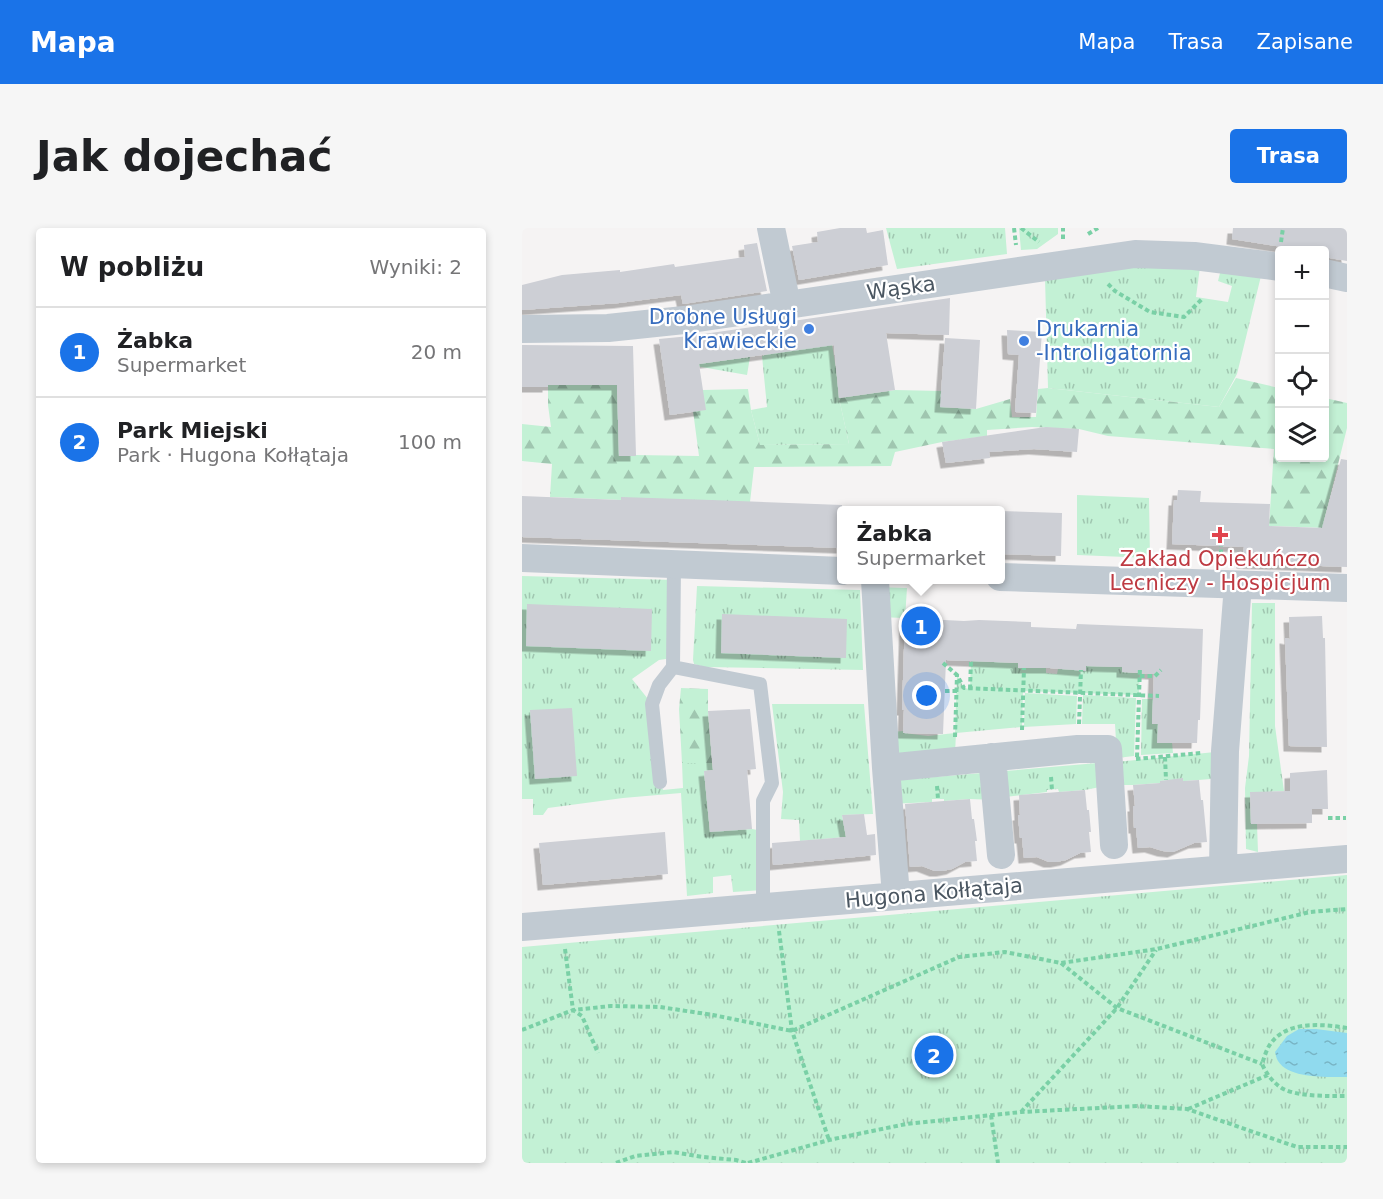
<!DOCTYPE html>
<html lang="pl">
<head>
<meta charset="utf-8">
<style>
	:root { --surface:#fff; --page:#f6f6f6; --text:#202124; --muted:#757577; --line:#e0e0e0; --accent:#1a73e8 }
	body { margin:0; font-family:"DejaVu Sans",sans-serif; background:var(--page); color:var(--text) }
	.controls { position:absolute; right:18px; top:18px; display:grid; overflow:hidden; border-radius:6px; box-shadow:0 3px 9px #0003 }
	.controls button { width:54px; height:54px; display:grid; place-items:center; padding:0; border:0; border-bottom:2px solid var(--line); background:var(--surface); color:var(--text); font:30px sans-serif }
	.you { position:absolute; left:405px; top:468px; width:21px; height:21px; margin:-15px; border:4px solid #fff; border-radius:50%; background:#1a73e8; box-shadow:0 0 0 9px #1a73e833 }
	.badge { display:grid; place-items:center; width:39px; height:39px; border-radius:50%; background:var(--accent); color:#fff; font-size:20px; font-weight:700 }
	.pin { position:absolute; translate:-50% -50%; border:3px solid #fff; box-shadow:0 2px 6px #0006 }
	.popup { position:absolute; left:315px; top:278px; width:168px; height:78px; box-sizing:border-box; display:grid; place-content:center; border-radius:6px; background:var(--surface); filter:drop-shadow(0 2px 4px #0005); font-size:20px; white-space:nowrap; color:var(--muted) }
	.popup b { font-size:22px; color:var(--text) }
	.popup::after { content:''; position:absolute; left:50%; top:100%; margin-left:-12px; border:12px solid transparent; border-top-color:var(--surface) }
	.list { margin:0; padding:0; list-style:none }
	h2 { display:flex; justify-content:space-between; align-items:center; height:78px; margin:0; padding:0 24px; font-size:26px }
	h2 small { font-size:20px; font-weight:400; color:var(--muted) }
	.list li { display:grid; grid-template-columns:39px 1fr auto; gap:18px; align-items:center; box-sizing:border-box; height:90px; padding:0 24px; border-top:2px solid var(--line) }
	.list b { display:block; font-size:22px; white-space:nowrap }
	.list p { margin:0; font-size:20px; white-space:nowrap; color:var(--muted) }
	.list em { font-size:20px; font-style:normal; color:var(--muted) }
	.icon { flex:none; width:33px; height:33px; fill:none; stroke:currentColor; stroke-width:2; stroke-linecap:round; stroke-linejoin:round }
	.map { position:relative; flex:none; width:825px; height:935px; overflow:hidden; border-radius:6px }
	header { display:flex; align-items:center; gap:36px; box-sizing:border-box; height:84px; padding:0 30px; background:var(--accent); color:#fff }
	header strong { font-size:28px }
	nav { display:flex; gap:33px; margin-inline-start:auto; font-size:21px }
	.intro { display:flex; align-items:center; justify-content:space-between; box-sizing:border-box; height:144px; padding:0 36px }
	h1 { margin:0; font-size:42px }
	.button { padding:15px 27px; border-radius:6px; background:var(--accent); color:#fff; font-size:21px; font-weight:700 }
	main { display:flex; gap:36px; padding:0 36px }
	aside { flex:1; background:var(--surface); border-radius:6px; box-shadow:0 3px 9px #0003 }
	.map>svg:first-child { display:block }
	.grass { fill:url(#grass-tufts) }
	.forest { fill:url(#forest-firs) }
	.water { fill:url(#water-ripples) }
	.building { fill:#cdcfd5; filter:url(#shadow) }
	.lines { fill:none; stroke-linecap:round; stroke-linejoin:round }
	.path { stroke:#7ad0a6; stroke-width:4; stroke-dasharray:4.5 3; stroke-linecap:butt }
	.service { stroke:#c1cad2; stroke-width:14 }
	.minor { stroke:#c1cad2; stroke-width:28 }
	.shop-dot { fill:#3f7fe0; stroke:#fff; stroke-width:2 }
	.health-dot { fill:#e0444e; stroke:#fff; stroke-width:2 }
	.labels { text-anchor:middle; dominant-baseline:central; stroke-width:4.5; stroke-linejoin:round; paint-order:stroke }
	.street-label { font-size:21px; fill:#4a5661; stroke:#fff }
	.shop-label { font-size:21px; fill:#366cbe; stroke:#fff; text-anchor:end }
	.health-label { font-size:21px; fill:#be3a42; stroke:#fff }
</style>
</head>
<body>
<header>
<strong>Mapa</strong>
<nav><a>Mapa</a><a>Trasa</a><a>Zapisane</a></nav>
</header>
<div class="intro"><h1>Jak dojechać</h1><a class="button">Trasa</a></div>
<main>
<aside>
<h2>W pobliżu<small>Wyniki: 2</small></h2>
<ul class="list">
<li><span class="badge">1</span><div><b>Żabka</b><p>Supermarket</p></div><em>20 m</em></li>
<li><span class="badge">2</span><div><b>Park Miejski</b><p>Park · Hugona Kołłątaja</p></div><em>100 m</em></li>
</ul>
</aside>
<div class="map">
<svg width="825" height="935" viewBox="0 0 825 935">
	<defs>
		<pattern id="grass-tufts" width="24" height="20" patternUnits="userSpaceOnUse" patternTransform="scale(1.5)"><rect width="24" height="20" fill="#c3f1d5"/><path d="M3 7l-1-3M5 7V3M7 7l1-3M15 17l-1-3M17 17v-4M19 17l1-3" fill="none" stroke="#a0c6b0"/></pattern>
		<pattern id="forest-firs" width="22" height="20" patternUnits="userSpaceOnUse" patternTransform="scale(1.5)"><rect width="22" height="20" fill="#c3f1d5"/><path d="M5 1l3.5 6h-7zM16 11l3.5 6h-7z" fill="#a0c6b0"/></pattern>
		<pattern id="water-ripples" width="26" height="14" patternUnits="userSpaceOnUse" patternTransform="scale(1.5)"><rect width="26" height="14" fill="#90daee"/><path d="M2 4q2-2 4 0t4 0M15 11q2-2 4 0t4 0" fill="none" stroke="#78b4c4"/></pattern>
		<filter id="shadow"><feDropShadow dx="-5.5" dy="5.5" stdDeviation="0" flood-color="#0004"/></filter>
	</defs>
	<rect width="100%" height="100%" fill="#f5f3f3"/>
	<path class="grass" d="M364 0H483L485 26 375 41Z
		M497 0H536V6L515 21 499 22Z
		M614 36 678 39 674 69 706 74 710 58 696 53 699 41 739 48 715 146 697 179 526 160 523 50Z
		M310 116 314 141 317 170 327 216 238 217 229 182 245 179 240 128 246 126Z
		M228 129 225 147 168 137Z
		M555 267 627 270 628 330 555 327Z
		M0 348 153 352 151 430 137 432 110 451 130 476 138 554 141 562 161 560 160 535H190L191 542 182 543 188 603 230 601 241 603V662L211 664 209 647 191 649V665L165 668 159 565 101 570 26 580 21 587H11V571H0Z
		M175 358 338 362 341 442 183 439 172 436 171 432Z
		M353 359 385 360 383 390 355 389Z
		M730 375H753V498L762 563 728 565 729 596H735L736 624 724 621 723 560 727 528Z
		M449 433 496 435V440H524V445L535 446 536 441 564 442V438L600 439V444L615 445 618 439 617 467 501 463 500 499 434 505 433 526 380 529 369 524V504L382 503V505L406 508 433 505 435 447 442 460 448 461Z
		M503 465 555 468 554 496 502 499Z
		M561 467 614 470 612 528 595 530 593 496H560Z
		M620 471H631L630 496H636L650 515 651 525 619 527Z
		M250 476H342L351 586 320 587 324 609 278 613 277 592 259 591 261 564Z
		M703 523 702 550 650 554V552L638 553V555L611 557H596L594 534Z
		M587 534 588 557 563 562 537 564 536 561 525 562V564L483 569V543Z
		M472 544 474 572 448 571 422 573V571H410V574L367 576 365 553Z
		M825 647V935H0V719Z"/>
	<path class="forest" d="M714 150 757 160 758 230H802L803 170 825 175V200L802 293 804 296 803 300 747 298 752 221 586 208 557 201 510 199 465 202V208L420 214 373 224 369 238 232 239 228 274 99 272 28 269 30 236 0 233V196L29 199 26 177V157L95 154 97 228 114 227 177 228 171 183 181 162 226 161 229 182 238 217 327 216 317 170 373 162 420 163 419 179 454 181 488 171 490 189H514L516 161 526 160 697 179Z
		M159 460 186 461V483L190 535H160L157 481Z"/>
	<path class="water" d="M777 801H794L825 805V849C806 849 767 851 756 833 754 830 754 827 753 824L765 808Z"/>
	<path class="building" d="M318 0H344L345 5 361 2 366 37 277 52 270 18 296 14 295 4Z
		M711 0H825V33L802 29V22H767V20L710 11Z
		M235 15 245 63 161 76 159 67 97 75 0 82V57L40 47 98 42V44L152 36 153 39 223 29 222 17Z
		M428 70 427 107 364 105 373 162 317 170 312 117 177 136 184 182 148 187 137 111 168 108Z
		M485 102 520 104 514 185 493 184 497 127 486 126Z
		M423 110 458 112 454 181 418 179Z
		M0 117 111 118 114 228H97L95 157H26V159H0Z
		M524 199 557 201 555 224 512 221 467 224 468 230 424 235 420 214Z
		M819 231 825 232V339L720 335 722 319 650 316 652 272H655L656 262 679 263 678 274 748 276 747 298 800 300Z
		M0 268 99 272V269L190 272 320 277V320L0 309Z
		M478 283 540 285 539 328 478 326Z
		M5 376 130 381 129 423 4 418Z
		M200 386 325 391 324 430 199 425Z
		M800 388 801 410H803L805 519 767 518 763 410 768 411 767 389Z
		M383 390 442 393 457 392 509 394V399L554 401 555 396 681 401 678 492H676L675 515H635L636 496H630L632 446 600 444V439L564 438V443L528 440H496V435L424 432 421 506 381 505 382 482H380Z
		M50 480 55 548 13 551 8 482Z
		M228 481 234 541 225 542 230 601 188 604 182 543 191 542 186 483Z
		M805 542 806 581H790V595L729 596 728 564 768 563V545Z
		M661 550V553L677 552 679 572H681L685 614 672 615 651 624 641 623 628 619 616 620 614 600H612L611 578H613L611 557 638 555V553Z
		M563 562 565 582H567L569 604H567L569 624 558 625 544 632 534 634H527L515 629 502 630 500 610H498L496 587H498L497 567Z
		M448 571 450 591H452L455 613H453L455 633 443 634 430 641 420 643H413L400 638 388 639 383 576Z
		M342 586 345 607 353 606 354 627 251 637 250 615 324 609 320 587Z
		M143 604 146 646 21 657 17 615Z"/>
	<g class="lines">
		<path class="path" d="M492 0 494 17
			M499 0 517 14
			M566 6 576 0
			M541 11V0
			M759 14 761 0
			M586 56 593 63 628 84 662 89 681 70
			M699 326V318
			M421 435 435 447 442 460 637 468
			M618 448H633L639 442
			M448 461 449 433
			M423 463H435
			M557 496 559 442
			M500 502 502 440
			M433 509 435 447
			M615 529 618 439
			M643 529 644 552
			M614 531 679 525
			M529 549 530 562
			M415 558 416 571
			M806 590H824
			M257 703 270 803 307 912
			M43 721 51 782 60 788 76 825
			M539 735 595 780 740 836
			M825 800C800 796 763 792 747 818 744 823 742 830 740 836 744 845 749 852 758 859 772 869 807 868 825 868
			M0 802 51 782 89 778 138 779 191 787 270 803 437 729 483 724 539 735 635 721 788 684 825 681
			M666 881 746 847
			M499 884 595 780 634 722
			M469 887 476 935
			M94 935 113 928 151 924 181 929 214 932 224 935
			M226 935 307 912 384 896 499 884 615 878 665 881 775 919H825"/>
		<path class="service" d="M151 439 238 456 250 555 241 573V679
			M138 554 130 476 137 457 151 439 152 337"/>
		<path class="minor" d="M249 0 265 77
			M802 45 825 50
			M0 101 86 100 162 92 613 26 672 28 758 39
			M0 330 320 343
			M478 349 825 360
			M353 352 364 540 374 668
			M470 529 479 627
			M364 540 556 521H586L592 617
			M701 641 703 523 716 357
			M0 699 825 631"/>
	</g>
	<g class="shop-dot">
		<circle cx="287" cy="101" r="6"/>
		<circle cx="502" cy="113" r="6"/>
	</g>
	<path class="health-dot" d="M695 298h6v6h6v6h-6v6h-6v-6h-6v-6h6z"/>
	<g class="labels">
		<g class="street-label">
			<text transform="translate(379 60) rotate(-8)">Wąska</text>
			<text transform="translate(412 665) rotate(-5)">Hugona Kołłątaja</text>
		</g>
		<g class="shop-label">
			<text x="275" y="89">Drobne Usługi<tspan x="275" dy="24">Krawieckie</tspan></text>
			<text x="514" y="101" text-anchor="start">Drukarnia<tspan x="514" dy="24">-Introligatornia</tspan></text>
		</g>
		<g class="health-label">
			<text x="698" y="331">Zakład Opiekuńczo<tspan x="698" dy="24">Lecniczy - Hospicjum</tspan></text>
		</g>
	</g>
</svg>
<div class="controls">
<button>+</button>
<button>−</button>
<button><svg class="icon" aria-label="locate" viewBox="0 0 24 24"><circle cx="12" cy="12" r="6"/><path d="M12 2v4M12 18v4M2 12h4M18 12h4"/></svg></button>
<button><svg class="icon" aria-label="layers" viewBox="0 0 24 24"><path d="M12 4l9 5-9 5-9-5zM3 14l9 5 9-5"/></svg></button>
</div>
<div class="you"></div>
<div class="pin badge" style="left:399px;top:398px">1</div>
<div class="popup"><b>Żabka</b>Supermarket</div>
<div class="pin badge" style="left:412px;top:827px">2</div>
</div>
</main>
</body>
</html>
